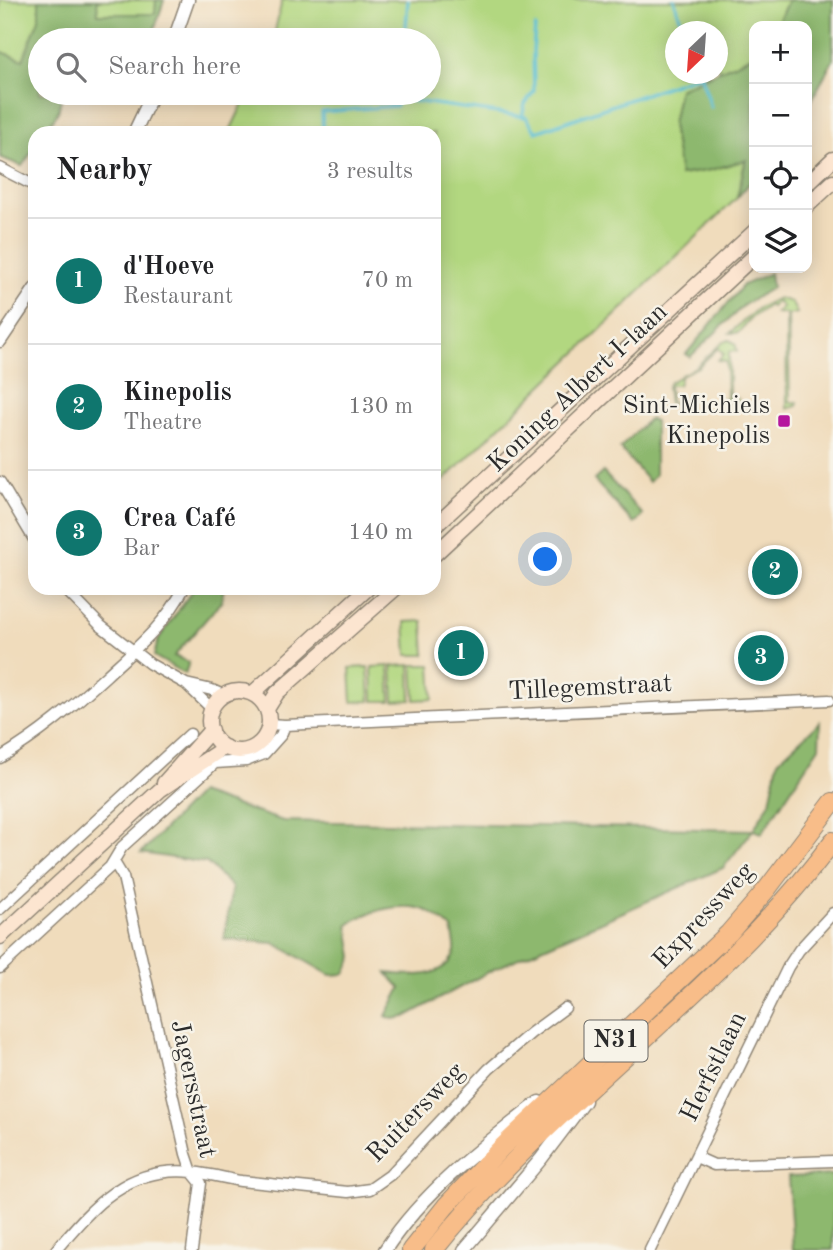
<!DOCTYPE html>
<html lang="en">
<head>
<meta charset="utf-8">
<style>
	:root { --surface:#fff; --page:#f6f6f6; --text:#202124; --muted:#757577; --line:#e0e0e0; --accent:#0f766e }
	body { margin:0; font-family:"Old Standard TT",serif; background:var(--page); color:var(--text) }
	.controls { position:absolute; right:21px; top:21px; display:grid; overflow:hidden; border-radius:14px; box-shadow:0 4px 18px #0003 }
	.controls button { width:63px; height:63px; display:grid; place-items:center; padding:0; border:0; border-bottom:2px solid var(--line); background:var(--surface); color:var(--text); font:35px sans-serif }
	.compass { position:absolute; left:665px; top:21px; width:63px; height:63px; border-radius:50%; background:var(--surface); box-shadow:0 4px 18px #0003; rotate:205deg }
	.you { position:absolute; left:546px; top:560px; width:24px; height:24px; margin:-18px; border:5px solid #fff; border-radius:50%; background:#1a73e8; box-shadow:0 0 0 10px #1a73e833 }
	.badge { display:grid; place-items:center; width:46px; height:46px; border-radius:50%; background:var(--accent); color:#fff; font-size:23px; font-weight:700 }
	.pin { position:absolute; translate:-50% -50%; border:4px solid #fff; box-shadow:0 2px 7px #0006 }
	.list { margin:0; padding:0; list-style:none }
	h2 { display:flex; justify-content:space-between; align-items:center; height:91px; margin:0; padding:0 28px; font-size:30px }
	h2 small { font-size:23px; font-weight:400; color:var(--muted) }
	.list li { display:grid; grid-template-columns:46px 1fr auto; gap:21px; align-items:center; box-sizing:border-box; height:126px; padding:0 28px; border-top:2px solid var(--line) }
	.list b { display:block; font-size:26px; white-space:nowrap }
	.list p { margin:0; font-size:23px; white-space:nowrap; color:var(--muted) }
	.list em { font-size:23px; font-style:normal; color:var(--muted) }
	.icon { flex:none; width:38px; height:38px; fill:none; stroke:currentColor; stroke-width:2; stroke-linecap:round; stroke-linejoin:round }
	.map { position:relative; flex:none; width:833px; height:1250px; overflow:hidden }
	.search { position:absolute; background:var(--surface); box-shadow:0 4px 18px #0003; left:28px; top:28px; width:413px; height:77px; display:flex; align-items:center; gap:18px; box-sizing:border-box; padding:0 24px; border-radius:38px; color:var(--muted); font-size:26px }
	.panel { position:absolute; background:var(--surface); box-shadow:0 4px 18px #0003; left:28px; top:126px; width:413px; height:469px; border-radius:21px }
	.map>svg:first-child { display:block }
	.green { fill:#b2d780; stroke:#6e8156; stroke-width:2 }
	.forest { fill:#8db86e; stroke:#5c724c; stroke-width:2 }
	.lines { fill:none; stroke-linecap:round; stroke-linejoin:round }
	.stream { stroke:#55bdd2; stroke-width:3.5 }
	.minor-casing { stroke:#8e8474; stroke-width:13 }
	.tertiary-casing { stroke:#8e8474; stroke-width:15 }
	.secondary-casing { stroke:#8e8474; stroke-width:17 }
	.trunk-casing { stroke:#8e8474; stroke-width:20 }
	.minor { stroke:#fff; stroke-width:10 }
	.tertiary { stroke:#fff; stroke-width:12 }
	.secondary { stroke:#fce5d0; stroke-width:14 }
	.trunk { stroke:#f8bd89; stroke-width:18 }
	.poi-dot { fill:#b5179e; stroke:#f7f3e8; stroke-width:2.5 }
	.labels { text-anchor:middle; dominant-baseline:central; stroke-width:5; stroke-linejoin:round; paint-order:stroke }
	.shield { fill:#f7f3e8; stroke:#686764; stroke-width:2 }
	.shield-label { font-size:24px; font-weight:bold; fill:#2b2b2b }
	.street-label { font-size:26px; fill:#2b2b2b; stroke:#f7f3e8 }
	.poi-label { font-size:26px; fill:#2b2b2b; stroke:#f7f3e8; text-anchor:end }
</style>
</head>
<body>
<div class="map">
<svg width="833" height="1250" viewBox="0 0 833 1250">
	<rect width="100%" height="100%" fill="#f7f3e8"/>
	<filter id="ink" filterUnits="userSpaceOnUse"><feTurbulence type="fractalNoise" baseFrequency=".0143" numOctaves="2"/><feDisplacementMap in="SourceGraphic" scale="14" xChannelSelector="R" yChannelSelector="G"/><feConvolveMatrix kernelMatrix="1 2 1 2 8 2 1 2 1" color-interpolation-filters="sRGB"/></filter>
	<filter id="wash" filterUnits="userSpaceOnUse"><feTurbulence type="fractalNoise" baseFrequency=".00686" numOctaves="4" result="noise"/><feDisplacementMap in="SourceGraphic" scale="28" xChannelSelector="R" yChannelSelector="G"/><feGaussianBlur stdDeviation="1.57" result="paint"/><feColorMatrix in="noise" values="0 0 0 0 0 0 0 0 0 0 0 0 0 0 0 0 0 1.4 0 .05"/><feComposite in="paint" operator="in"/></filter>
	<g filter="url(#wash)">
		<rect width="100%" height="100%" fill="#f0dcbc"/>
		<path class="green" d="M0 0H164L151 40H86L62 34 60 40H40V93H62L58 112 44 133H35V147L22 166 0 157Z
			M282 0H788L776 26H754V55L718 72V32H676V74H714L679 89 672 124 680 175 711 170 746 159 737 198 434 490V133H229L248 93H429V40H273Z
			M778 298 791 302 797 313 788 315 790 402H798L797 406 787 409 786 314 776 313 782 307 777 301 771 307 769 305 751 318 738 333H730L758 308Z
			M729 340 735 343 737 351 729 352V398H738V401H718V399L727 398 726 361 718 360 724 354 718 348 698 367 681 375 678 385H669L670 402H678L669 403 667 387 670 382 697 366 723 342Z
			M423 621 425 655H407L405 622Z
			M410 665 411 700 394 701 392 666Z
			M413 665H431L433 699 415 700Z
			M389 666 391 701H373L372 667Z
			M368 667 370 701 352 702 350 668Z"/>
		<path class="forest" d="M39 0H97L98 14H155L156 0H164L151 40H86L62 34 60 40H40V93H62L58 112 44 133H35V147L22 166 0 157V51L23 60 39 19Z
			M788 0H833V60L807 109V26H776Z
			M754 55V178L737 198 746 160 711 170 680 175 672 124 679 89Z
			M770 273 772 288 744 305 690 357 686 354 743 285Z
			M649 419 655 421V475L649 482 620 448Z
			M603 472 643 515 634 524 594 480Z
			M194 588H224L221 602 174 656 189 662 185 674 154 656 158 640Z
			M820 722 819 747 762 833 753 830 723 868 492 970 405 1017 393 1019 386 1016 401 988 387 973C411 976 446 980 455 951 456 945 453 935 452 929 442 920 432 911 418 908 396 904 365 911 348 925L353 957 345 974 330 975 274 943 224 939 232 887 207 863 141 853 199 793 283 821 753 830 770 802 778 761Z
			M833 1175V1250H793L788 1177Z"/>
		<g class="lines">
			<path class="stream" d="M674 0 685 32
				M405 40 408 0
				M700 74 711 107
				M393 98 526 117 536 132 700 75
				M522 116 525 104 534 91 533 51 535 27
				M323 133 322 112 396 106 399 93"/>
		</g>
	</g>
	<g filter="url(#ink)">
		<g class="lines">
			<defs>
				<path id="minor" d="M0 168 35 186
					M0 482 35 541
					M64 588 101 626 150 664 186 684 212 709
					M186 684 212 690 223 695
					M269 724 285 725 829 700
					M0 758C39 735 73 706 106 676 136 648 165 625 184 588
					M114 862 123 877 186 1154 192 1172 201 1183 192 1250
					M0 909 190 734
					M0 968 110 867 122 847 215 763 246 761 264 754 281 735 285 725
					M696 1157 714 1165 833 1161
					M56 1250C94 1205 128 1165 193 1172 209 1174 225 1178 241 1181 277 1185 312 1188 348 1192L370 1189 390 1175 489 1069 531 1033 565 1008
					M650 1250 788 967 799 950 833 913"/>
				<path id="tertiary" d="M174 40 188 0
					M134 133 153 93
					M0 341 35 289
					M385 1250C424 1191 484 1145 539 1102
					M464 1250 541 1159 585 1101"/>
				<path id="secondary" d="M807 184 833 159
					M807 206 833 182
					M434 527 754 232
					M434 555 754 256
					M209 721a30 30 0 1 1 60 0a30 30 0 1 1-60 0Z
					M252 694 368 588
					M267 709 277 693 396 588
					M164 783 211 730
					M0 937 160 790 225 747"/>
				<path id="trunk" d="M411 1250 446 1206 501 1148 729 933 767 889 833 802
					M434 1250C553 1100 719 995 833 841"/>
			</defs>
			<use href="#minor" class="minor-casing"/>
			<use href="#tertiary" class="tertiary-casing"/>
			<use href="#secondary" class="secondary-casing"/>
			<use href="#trunk" class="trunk-casing"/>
			<use href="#minor" class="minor"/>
			<use href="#tertiary" class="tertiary"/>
			<use href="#secondary" class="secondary"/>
			<use href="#trunk" class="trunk"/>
		</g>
	</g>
	<rect class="poi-dot" x="777" y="414" width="14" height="14" rx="3.5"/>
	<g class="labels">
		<rect class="shield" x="584.5" y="1020.5" width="63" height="41" rx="5"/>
		<g class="shield-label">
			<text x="616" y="1041">N31</text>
		</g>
		<g class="street-label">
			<text transform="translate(578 388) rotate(-43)">Koning Albert I-laan</text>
			<text transform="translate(590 688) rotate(-3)">Tillegemstraat</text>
			<text transform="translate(704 916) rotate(-47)">Expressweg</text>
			<text transform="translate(714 1067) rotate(-64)">Herfstlaan</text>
			<text transform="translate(193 1089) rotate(78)">Jagersstraat</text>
			<text transform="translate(416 1113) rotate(-46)">Ruitersweg</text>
		</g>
		<g class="poi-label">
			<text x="770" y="406">Sint-Michiels<tspan x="770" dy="30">Kinepolis</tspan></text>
		</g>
	</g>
</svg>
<div class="controls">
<button>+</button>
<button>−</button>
<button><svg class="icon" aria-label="locate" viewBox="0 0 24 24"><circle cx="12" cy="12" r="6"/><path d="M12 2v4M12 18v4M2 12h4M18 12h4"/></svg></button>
<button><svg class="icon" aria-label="layers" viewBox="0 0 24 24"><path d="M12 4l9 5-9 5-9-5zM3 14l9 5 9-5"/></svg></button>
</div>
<svg class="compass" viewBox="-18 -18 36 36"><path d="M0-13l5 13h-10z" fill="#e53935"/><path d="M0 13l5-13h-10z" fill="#757577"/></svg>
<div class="you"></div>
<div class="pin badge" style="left:461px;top:653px">1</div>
<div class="pin badge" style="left:775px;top:572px">2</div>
<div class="pin badge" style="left:761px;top:658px">3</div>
<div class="search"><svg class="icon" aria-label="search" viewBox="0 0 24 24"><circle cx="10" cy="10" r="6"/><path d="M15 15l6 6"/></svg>Search here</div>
<section class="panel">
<h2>Nearby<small>3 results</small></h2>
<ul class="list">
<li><span class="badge">1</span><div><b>d'Hoeve</b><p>Restaurant</p></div><em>70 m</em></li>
<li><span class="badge">2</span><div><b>Kinepolis</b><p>Theatre</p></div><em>130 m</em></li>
<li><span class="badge">3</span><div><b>Crea Café</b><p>Bar</p></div><em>140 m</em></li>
</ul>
</section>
</div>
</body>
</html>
